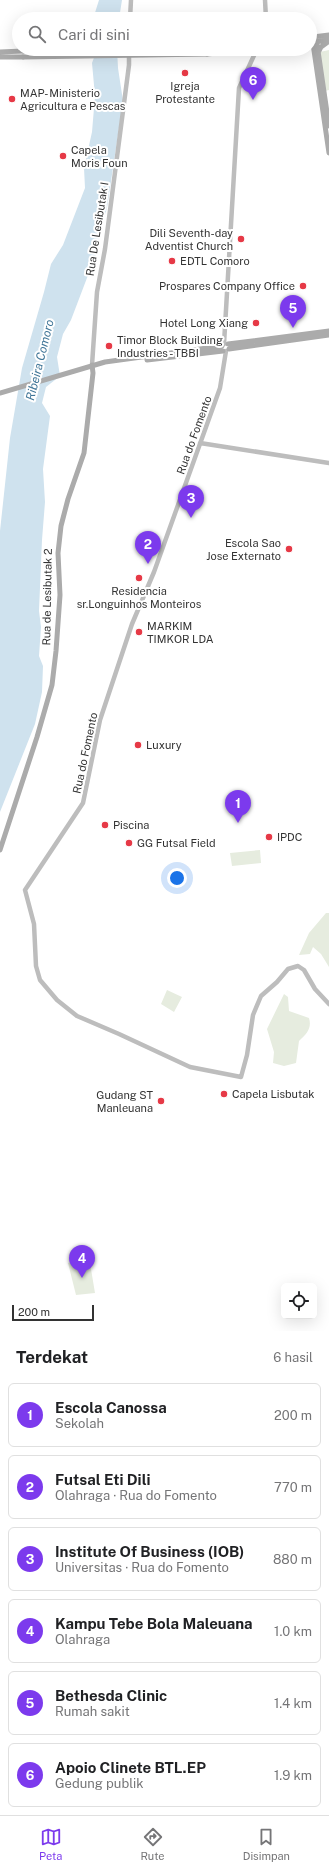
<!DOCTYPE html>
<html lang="id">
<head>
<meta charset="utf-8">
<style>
	:root { --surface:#fff; --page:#f6f6f6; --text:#202124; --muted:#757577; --line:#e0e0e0; --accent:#7c3aed }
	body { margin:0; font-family:"Public Sans",sans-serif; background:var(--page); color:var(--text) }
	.controls { position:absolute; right:12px; bottom:12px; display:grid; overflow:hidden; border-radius:6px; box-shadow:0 4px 16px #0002 }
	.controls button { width:36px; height:36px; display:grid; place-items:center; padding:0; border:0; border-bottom:1px solid var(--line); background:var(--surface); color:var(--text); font:20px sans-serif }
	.scale { position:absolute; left:12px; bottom:10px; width:82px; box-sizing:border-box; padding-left:4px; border:2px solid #333; border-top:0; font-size:11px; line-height:14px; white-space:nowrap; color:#333; -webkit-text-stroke:3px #fff; paint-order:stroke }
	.you { position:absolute; left:177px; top:878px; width:14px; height:14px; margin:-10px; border:3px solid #fff; border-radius:50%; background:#1a73e8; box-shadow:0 0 0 6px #1a73e833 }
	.badge { display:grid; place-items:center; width:26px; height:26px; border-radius:50%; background:var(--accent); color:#fff; font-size:13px; font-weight:700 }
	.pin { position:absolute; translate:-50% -33px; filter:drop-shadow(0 1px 2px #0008) }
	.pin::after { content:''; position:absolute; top:21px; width:14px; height:12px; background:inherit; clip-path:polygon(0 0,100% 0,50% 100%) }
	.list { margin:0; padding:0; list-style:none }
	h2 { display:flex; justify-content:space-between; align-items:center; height:52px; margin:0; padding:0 16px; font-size:17px }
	h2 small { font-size:13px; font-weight:400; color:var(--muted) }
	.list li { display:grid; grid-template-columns:26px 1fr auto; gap:12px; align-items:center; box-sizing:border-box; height:64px; margin:0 8px 8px; padding:0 8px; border:1px solid var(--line); border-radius:6px }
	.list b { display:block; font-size:15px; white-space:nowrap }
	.list p { margin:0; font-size:13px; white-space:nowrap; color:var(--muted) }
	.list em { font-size:13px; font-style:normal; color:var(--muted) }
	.icon { flex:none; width:22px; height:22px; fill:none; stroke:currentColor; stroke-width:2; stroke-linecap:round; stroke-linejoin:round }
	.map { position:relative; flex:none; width:329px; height:1331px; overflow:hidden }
	.search { position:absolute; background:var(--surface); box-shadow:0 4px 16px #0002; left:12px; right:12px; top:12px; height:44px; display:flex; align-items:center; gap:10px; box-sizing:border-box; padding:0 14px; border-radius:22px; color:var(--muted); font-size:15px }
	.sheet { height:484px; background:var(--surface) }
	nav { display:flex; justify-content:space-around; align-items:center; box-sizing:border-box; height:56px; border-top:1px solid var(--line); background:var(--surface); font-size:11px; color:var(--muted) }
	nav a { display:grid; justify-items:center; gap:2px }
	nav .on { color:var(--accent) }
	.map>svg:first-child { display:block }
	.green { fill:#e6ecdf }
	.water { fill:#cfe2ee }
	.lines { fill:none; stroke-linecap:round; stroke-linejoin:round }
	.secondary { stroke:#bdbdbd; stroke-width:4.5 }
	.primary { stroke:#ababab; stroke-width:5 }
	.primary-bridge { stroke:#ababab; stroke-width:5 }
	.poi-dot { fill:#e63946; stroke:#fff; stroke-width:1.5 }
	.labels { text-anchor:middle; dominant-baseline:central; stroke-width:4; stroke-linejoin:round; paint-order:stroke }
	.poi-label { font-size:11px; fill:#333; stroke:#fff; text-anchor:start }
	.street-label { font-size:11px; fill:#333; stroke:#fff }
	.water-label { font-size:12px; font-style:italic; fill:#3f7597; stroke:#fff }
</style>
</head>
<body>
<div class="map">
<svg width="329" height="1331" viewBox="0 0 329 1331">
	<rect width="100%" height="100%" fill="#fff"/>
	<path class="green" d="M329 50V90L325 91 320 52Z
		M260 850 261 863 232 866 230 853Z
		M326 913H329V967L321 954 313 947 310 954 299 955 309 933Z
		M167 990 182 997 174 1012 161 1004Z
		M284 994 288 997 289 1011 309 1018C312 1028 307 1034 299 1041L296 1063 284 1066 273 1063 274 1052 267 1029Z
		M89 1257 95 1293 76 1295 68 1263Z"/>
	<path class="water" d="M99 0H122L119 19H93Z
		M95 49H117L118 68 123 101 107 208 100 231 98 249 71 320 63 334 57 357 60 376 46 387 42 403 50 416 43 469 45 502 42 540 39 611 41 627 39 656 43 666 42 692 35 724 0 812V531L10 438 22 368 44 292 51 264 63 245 85 188 84 168 92 132 95 96 92 63 95 55Z"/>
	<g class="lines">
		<path class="secondary" d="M265 0 266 19
			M130 19 131 0
			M224 344 239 88 257 49
			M226 351 220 388 154 572 132 624 100 720 83 803 25 890 34 924 36 966 40 980 57 1000 77 1016 119 1034 190 1067 241 1077 247 1055 253 1015 261 996 277 982 288 969 298 966 304 970 315 989 329 1004
			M92 365 97 292 105 249 129 65V53
			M200 443 329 463"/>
		<path class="primary" d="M312 37 329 153
			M313 37 329 35
			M316 37 329 126
			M315 42 329 40
			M207 50 219 49
			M0 52 23 51
			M318 53 321 47 329 41
			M207 54 256 49
			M0 57H23
			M228 344 329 331
			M229 349 329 335
			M147 360 223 351
			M0 393 105 362 222 346
			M0 850 37 737 52 685 56 651 60 595 58 553 61 526 68 499 84 453 93 373 92 365"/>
		<path class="primary-bridge" d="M23 51 207 50
			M23 57 207 54"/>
	</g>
	<g class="poi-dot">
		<circle cx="185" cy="73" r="4"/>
		<circle cx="12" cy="99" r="4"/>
		<circle cx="63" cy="156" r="4"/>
		<circle cx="241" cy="239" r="4"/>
		<circle cx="172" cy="261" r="4"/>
		<circle cx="303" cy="286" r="4"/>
		<circle cx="256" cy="323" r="4"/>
		<circle cx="109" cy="346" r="4"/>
		<circle cx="289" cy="549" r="4"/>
		<circle cx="139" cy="578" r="4"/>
		<circle cx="139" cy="632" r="4"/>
		<circle cx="138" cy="745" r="4"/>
		<circle cx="105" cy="825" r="4"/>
		<circle cx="269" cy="837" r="4"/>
		<circle cx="129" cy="843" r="4"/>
		<circle cx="224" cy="1094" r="4"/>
		<circle cx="161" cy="1101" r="4"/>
	</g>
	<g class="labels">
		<g class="poi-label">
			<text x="185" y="86" text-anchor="middle">Igreja<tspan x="185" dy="13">Protestante</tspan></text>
			<text x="20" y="93">MAP- Ministerio<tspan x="20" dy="13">Agricultura e Pescas</tspan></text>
			<text x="71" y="150">Capela<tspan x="71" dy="13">Moris Foun</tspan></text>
			<text x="233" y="233" text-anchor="end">Dili Seventh-day<tspan x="233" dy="13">Adventist Church</tspan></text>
			<text x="180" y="261">EDTL Comoro</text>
			<text x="295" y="286" text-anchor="end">Prospares Company Office</text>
			<text x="248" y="323" text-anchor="end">Hotel Long Xiang</text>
			<text x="117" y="340">Timor Block Building<tspan x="117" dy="13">Industries - TBBI</tspan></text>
			<text x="281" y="543" text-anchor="end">Escola Sao<tspan x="281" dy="13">Jose Externato</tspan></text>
			<text x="139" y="591" text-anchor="middle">Residencia<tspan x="139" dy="13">sr.Longuinhos Monteiros</tspan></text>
			<text x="147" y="626">MARKIM<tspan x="147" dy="13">TIMKOR LDA</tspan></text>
			<text x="146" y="745">Luxury</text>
			<text x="113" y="825">Piscina</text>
			<text x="277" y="837">IPDC</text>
			<text x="137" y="843">GG Futsal Field</text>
			<text x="232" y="1094">Capela Lisbutak</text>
			<text x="153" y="1095" text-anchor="end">Gudang ST<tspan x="153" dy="13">Manleuana</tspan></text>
		</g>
		<g class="street-label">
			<text transform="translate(97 229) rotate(-81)">Rua De Lesibutak I</text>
			<text transform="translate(194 435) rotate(-70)">Rua do Fomento</text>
			<text transform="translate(47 597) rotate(-89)">Rua de Lesibutak 2</text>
			<text transform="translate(85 753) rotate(-78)">Rua do Fomento</text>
		</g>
		<g class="water-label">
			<text transform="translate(40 360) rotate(-76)">Ribeira Comoro</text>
		</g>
	</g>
</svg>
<div class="controls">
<button><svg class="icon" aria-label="locate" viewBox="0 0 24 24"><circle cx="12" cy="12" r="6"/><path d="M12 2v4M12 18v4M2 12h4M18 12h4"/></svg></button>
</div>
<div class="scale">200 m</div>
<div class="you"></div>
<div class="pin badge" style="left:238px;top:823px">1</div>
<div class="pin badge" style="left:148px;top:564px">2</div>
<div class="pin badge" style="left:191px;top:518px">3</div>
<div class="pin badge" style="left:82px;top:1278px">4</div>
<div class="pin badge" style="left:293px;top:328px">5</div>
<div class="pin badge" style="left:253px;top:100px">6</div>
<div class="search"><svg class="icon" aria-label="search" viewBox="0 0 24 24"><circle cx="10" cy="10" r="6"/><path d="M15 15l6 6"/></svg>Cari di sini</div>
</div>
<section class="sheet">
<h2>Terdekat<small>6 hasil</small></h2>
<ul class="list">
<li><span class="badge">1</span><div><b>Escola Canossa</b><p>Sekolah</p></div><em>200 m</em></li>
<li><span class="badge">2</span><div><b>Futsal Eti Dili</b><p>Olahraga · Rua do Fomento</p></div><em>770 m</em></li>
<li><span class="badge">3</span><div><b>Institute Of Business (IOB)</b><p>Universitas · Rua do Fomento</p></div><em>880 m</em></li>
<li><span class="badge">4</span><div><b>Kampu Tebe Bola Maleuana</b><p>Olahraga</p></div><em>1.0 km</em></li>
<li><span class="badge">5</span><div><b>Bethesda Clinic</b><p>Rumah sakit</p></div><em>1.4 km</em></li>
<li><span class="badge">6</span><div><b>Apoio Clinete BTL.EP</b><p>Gedung publik</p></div><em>1.9 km</em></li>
</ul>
</section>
<nav>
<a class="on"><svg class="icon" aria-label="map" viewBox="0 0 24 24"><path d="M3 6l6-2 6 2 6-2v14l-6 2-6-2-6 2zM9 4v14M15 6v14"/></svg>Peta</a>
<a><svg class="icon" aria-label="directions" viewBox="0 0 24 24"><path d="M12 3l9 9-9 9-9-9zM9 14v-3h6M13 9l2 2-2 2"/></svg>Rute</a>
<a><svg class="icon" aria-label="saved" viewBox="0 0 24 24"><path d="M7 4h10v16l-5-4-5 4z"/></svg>Disimpan</a>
</nav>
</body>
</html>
